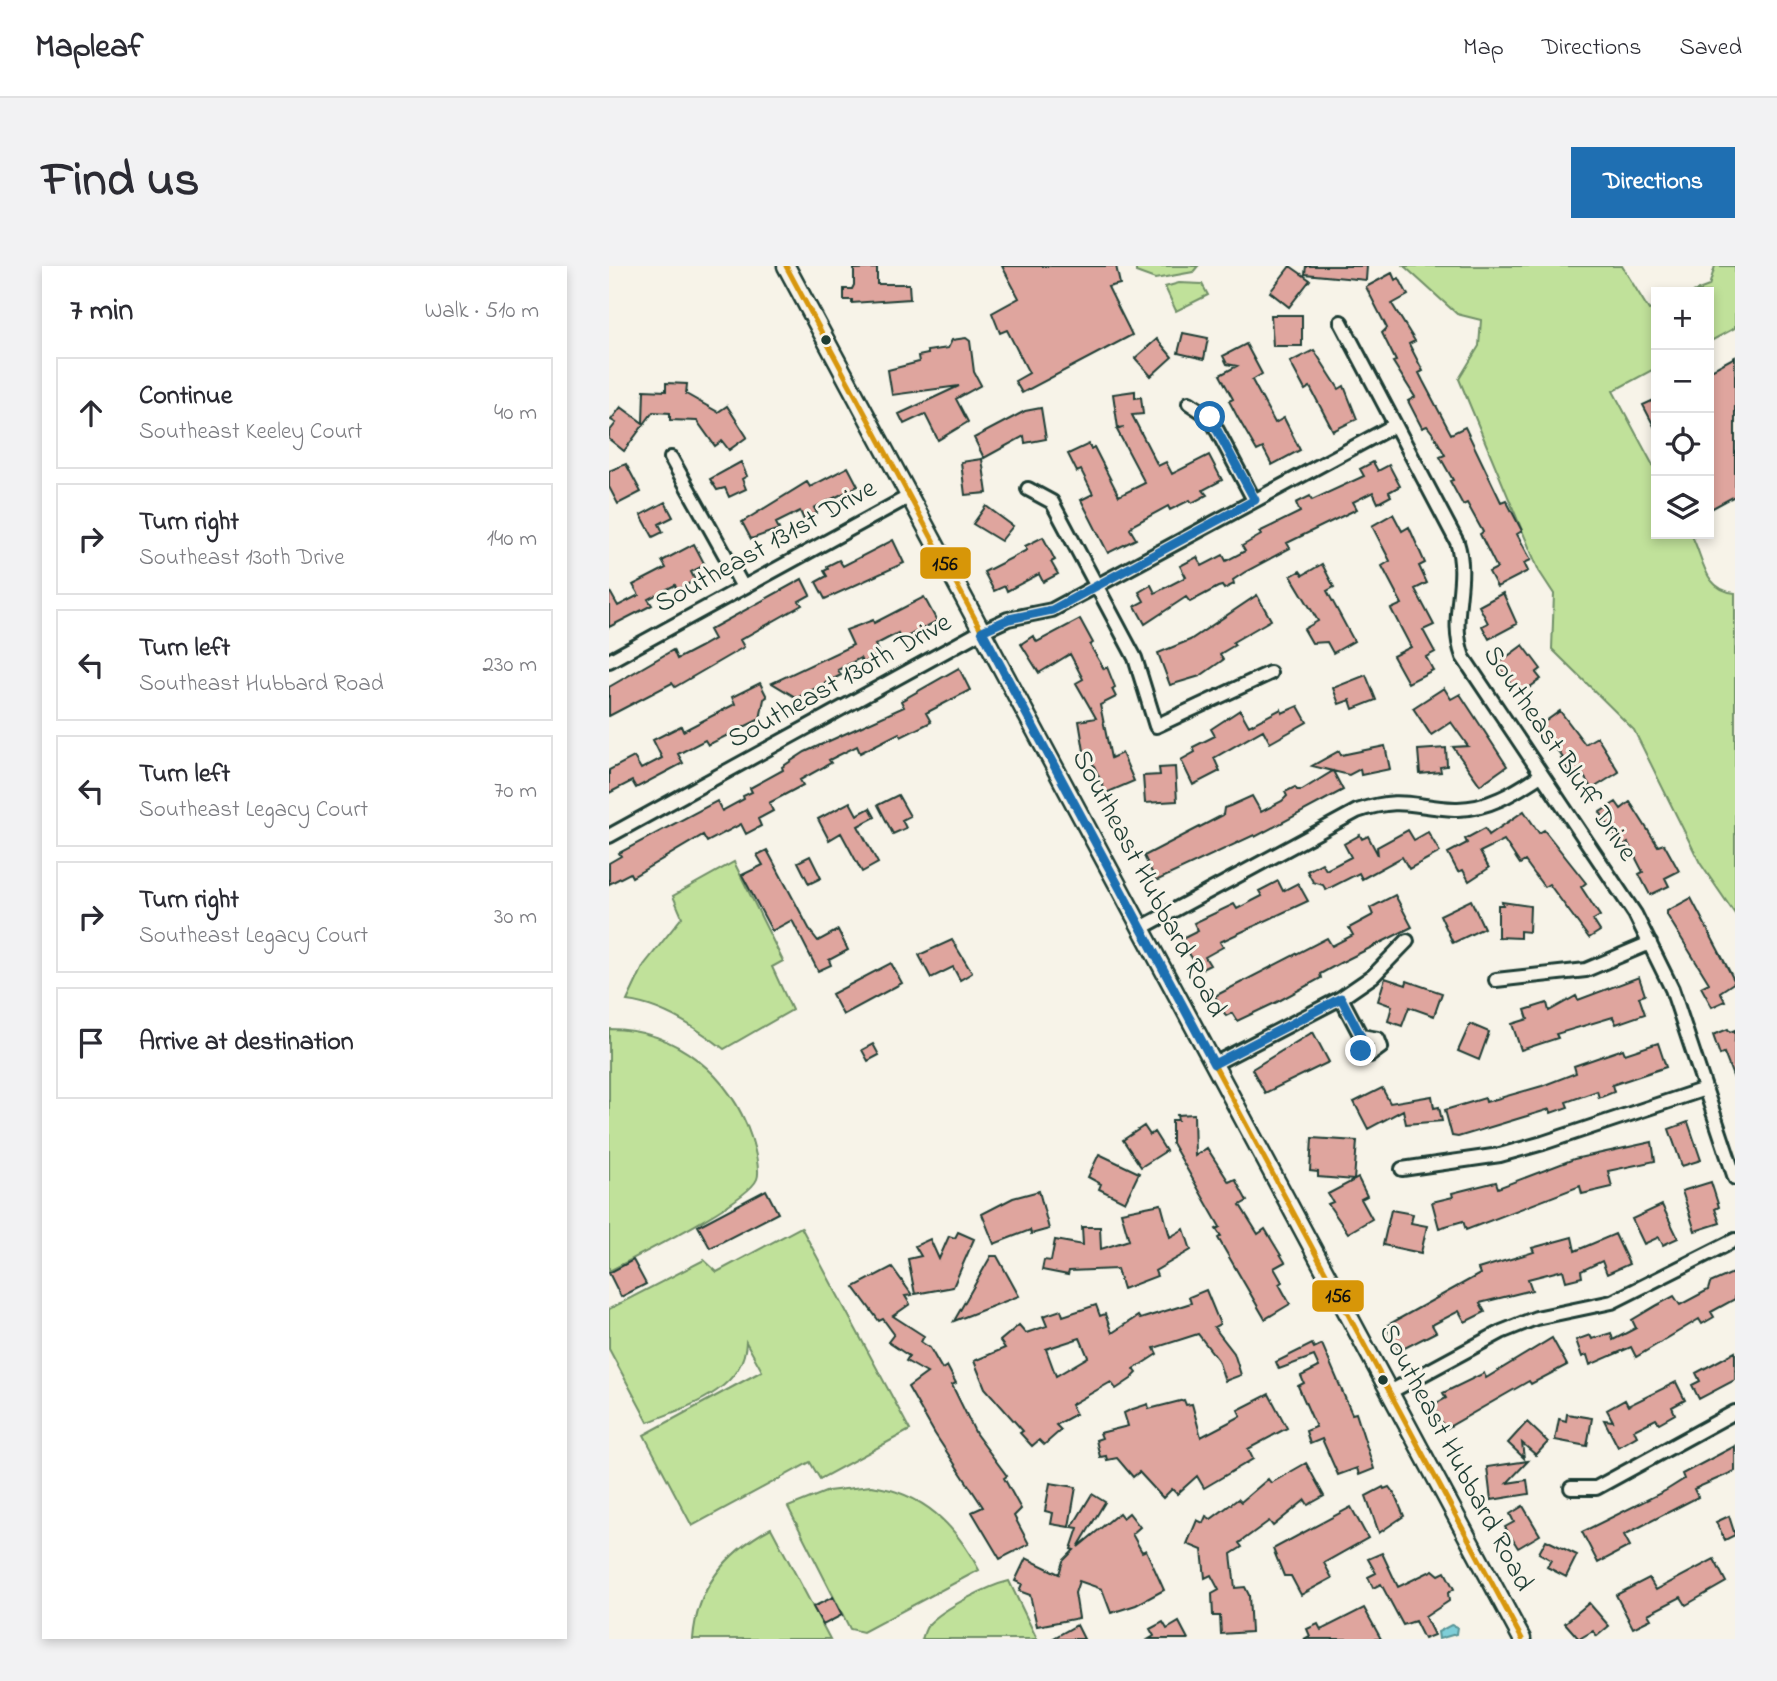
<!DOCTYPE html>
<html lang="en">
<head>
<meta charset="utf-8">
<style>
	:root { --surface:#fff; --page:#f2f2f3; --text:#2b2b33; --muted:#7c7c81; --line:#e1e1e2; --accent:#1f6fb2 }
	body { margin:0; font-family:"Indie Flower",sans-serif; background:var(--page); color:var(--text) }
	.controls { position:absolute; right:21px; top:21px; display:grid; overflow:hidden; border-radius:0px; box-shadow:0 4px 10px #0003 }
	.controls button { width:63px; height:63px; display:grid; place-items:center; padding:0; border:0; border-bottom:2px solid var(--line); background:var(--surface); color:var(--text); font:35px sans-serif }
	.stop { position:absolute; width:21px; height:21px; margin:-16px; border:5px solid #1f6fb2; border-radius:50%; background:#fff }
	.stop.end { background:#1f6fb2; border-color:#fff; box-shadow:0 2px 7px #0008 }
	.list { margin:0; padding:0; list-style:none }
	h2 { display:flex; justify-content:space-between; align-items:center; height:91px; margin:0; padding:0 28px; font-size:30px }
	h2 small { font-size:23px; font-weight:400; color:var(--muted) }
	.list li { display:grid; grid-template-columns:46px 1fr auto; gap:21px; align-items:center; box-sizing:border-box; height:112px; margin:0 14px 14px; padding:0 14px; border:2px solid var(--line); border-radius:0px }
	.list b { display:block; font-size:26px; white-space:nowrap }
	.list p { margin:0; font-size:23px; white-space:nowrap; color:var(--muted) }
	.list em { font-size:23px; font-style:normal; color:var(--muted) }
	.icon { flex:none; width:38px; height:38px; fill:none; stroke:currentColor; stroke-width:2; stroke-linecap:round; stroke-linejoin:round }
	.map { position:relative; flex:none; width:1126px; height:1373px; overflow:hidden; border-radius:0px }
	header { display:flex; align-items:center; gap:42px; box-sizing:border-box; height:98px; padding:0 35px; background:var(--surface); border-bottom:2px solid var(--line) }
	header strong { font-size:33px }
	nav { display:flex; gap:38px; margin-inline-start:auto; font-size:24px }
	.intro { display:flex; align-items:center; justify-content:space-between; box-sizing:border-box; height:168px; padding:0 42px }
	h1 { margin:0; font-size:49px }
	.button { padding:18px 32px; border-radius:0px; background:var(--accent); color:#fff; font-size:24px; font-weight:700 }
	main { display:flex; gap:42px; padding:0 42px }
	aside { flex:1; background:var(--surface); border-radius:0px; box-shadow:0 4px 10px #0003 }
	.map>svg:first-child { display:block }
	.green { fill:#c0e19a; stroke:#708f67; stroke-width:2 }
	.water { fill:#7eced8; stroke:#589496; stroke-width:2 }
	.building { fill:#dfa59e; stroke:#1f3d34; stroke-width:2; fill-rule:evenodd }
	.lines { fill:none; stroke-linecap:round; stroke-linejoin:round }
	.street-casing { stroke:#1f3d34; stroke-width:18 }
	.secondary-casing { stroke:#1f3d34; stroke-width:21 }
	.street { stroke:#f7f3e8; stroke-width:12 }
	.secondary { stroke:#f7f3e8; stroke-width:16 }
	.bus-1-casing { stroke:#f7f3e8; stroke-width:10 }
	.bus-1 { stroke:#d79608; stroke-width:5 }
	.route { stroke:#1f6fb2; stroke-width:9 }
	.bus-dot { fill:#1f3d34; stroke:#f7f3e8; stroke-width:2.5 }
	.labels { text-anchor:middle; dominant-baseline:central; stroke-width:6; stroke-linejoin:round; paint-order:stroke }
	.street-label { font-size:28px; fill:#1f3d34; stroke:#f7f3e8 }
	.line-badge { stroke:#f7f3e8; stroke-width:2.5 }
	.pale-badge-label { font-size:19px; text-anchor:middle; font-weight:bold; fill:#111 }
</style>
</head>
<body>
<header>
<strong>Mapleaf</strong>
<nav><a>Map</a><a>Directions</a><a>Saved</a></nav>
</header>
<div class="intro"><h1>Find us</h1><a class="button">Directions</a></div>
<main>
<aside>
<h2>7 min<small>Walk · 510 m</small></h2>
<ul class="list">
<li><svg class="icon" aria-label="ahead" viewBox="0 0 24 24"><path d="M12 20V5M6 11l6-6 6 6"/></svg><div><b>Continue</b><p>Southeast Keeley Court</p></div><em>40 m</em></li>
<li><svg class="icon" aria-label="right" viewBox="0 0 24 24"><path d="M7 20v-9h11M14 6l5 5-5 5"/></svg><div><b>Turn right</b><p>Southeast 130th Drive</p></div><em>140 m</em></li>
<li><svg class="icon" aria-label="left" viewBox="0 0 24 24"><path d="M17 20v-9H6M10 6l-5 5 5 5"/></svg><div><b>Turn left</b><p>Southeast Hubbard Road</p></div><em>230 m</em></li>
<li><svg class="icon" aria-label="left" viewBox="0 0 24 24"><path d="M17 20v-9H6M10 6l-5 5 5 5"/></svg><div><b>Turn left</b><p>Southeast Legacy Court</p></div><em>70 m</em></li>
<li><svg class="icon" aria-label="right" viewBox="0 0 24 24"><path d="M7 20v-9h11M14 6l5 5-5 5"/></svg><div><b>Turn right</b><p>Southeast Legacy Court</p></div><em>30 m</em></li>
<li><svg class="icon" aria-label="arrive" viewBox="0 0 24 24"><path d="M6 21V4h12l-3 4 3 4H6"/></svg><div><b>Arrive at destination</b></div></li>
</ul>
</aside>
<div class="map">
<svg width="1126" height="1373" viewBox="0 0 1126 1373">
	<rect width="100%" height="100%" fill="#f7f3e8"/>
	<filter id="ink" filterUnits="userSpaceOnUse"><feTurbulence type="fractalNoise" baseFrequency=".0143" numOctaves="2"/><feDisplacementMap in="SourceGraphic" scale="14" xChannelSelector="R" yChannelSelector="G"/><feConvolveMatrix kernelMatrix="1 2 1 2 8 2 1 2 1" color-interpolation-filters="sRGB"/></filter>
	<g filter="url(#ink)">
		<path class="green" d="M527 0H589L584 6 546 13 527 6Z
			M795 0H1013L1040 44 1047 41V102L1004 125 1047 205V268H1082C1095 292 1094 324 1126 327V648L1091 597 1025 464 943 383 945 328 930 305 850 113 870 80 872 54 848 48Z
			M1106 0H1126V62L1100 76V26H1084L1100 20Z
			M570 17 593 18 599 29 567 45 556 21Z
			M125 596 174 695 163 701 183 744 115 783C88 762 53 739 18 735L35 699 73 651 64 630Z
			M0 763C67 763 122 810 142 871 145 881 152 903 148 913 139 936 26 991 0 1005Z
			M192 961 301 1164 211 1213 201 1196 83 1260 35 1169 153 1105 137 1076C135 1125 77 1141 39 1156L0 1083V1043L95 994 108 1006Z
			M262 1220C315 1227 346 1259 370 1304L254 1366 241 1363 179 1241 219 1225Z
			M162 1262 221 1373H84C88 1321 117 1286 162 1262Z
			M400 1315 428 1373H313C315 1368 316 1362 320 1358 335 1342 379 1320 400 1315Z"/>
		<path class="water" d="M842 1359 848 1361 847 1368 830 1373 829 1366Z"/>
		<path class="building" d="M393 0H507L511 18 499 21 523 69 413 127 406 115 420 107 398 64 391 67 383 47 410 32Z
			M681 0 701 14 680 41 661 26Z
			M697 0H758L757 14 696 8Z
			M268 2V18H300L301 33 243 37V34H235V23H243L245 19V3Z
			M783 7 786 14 790 12 799 29 783 38 806 75 800 78 814 105 810 107 814 115 842 168 856 161 892 236 897 234 913 265 908 268 922 294 915 297 919 305 888 321 880 306 888 302 871 268 874 266 858 237 854 239 841 215 844 214 831 191 836 189 825 169 818 160 813 162 799 135 806 131 784 96 787 95 773 67 778 62 757 21Z
			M662 49H693V80H664Z
			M574 67 599 72 595 93 569 87Z
			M357 72 361 75 365 106 372 119 347 133 359 156 329 174 316 148 295 158 290 148 350 120 283 129 279 104 310 96 309 90 319 88 318 85 339 82 343 74Z
			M548 73 563 91 542 110 526 92Z
			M637 78 653 108 643 114 666 157 675 152 691 184 663 199 654 182 648 185 629 152 620 135 624 133 611 109 628 100 618 98 614 90Z
			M705 84 730 123 735 120 748 153 724 165 701 121 696 124 681 96Z
			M1126 91V230L1100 244V105Z
			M57 117 78 118 77 128 109 146 118 140 138 171 120 184 113 175 106 180 88 155 61 154V147L44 146 15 185 0 173V166L7 157 2 154 12 141 34 157 35 124 57 125Z
			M526 125V132L532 131 534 148 523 149 549 200 557 196 563 208 600 189 613 214 594 224 598 229 583 237 581 234 561 244 559 240 524 259 521 263 527 273 499 287 472 234 484 228 472 204 468 206 459 188 480 178 482 183 485 181 510 230 536 217 508 164 515 161 509 162 504 128Z
			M1047 133V164L1034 139Z
			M432 142 437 173 416 177 415 170 375 192 365 172 416 145Z
			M373 193 378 227 356 229 352 196Z
			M132 196 138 210 133 213 137 223 120 231 116 222 108 224 101 213Z
			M764 196 769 205 780 199 791 220 780 226 782 230 769 237 764 226 744 236 748 243 678 277 681 282 636 306 624 314 625 318 615 323 613 320 609 321 581 336 577 331 536 358 526 340 535 335 530 326 542 319 546 327 577 311 571 300 588 291 593 300 614 289 617 295 636 285 633 280 652 269 650 266 691 246 687 237 701 230 703 234 755 210 751 203Z
			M17 198 32 226 9 238 0 221V205Z
			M239 201 249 220 205 242 208 247 195 254 191 245 167 257 170 263 142 273 133 256 198 216 201 221Z
			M56 236 64 251 50 258 54 266 44 271 32 249Z
			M377 240 404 260 392 275 364 258Z
			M784 248 793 265 800 261 816 297 810 300 818 317 806 323 825 359 814 364 826 386 817 391 824 404 799 417 784 390 802 381 782 343 793 338 773 300 781 295 763 260Z
			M434 271 446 294 442 296 449 308 434 316 430 308 398 325 396 320 385 325 375 306 418 284 416 280Z
			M284 274 295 297 216 333 207 316 218 310 215 305 219 303 218 300 230 294 234 300Z
			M85 278 96 299 82 306 86 314 68 324 66 319 39 333 43 339 0 361V324L9 340 30 329 24 319 57 302 53 295Z
			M713 298 725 321 718 325 745 375 724 387 718 376 703 377 695 363 709 355 682 310 691 305 694 309Z
			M193 313 201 329 190 335 193 339 131 374 135 381 66 421 63 417 0 450V421L64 384 68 393 91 381 105 373 100 364Z
			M894 327 908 358 880 373 873 360 879 357 870 340Z
			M648 329 662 354 624 376 626 379 611 388 614 394 591 410 561 419 549 387 581 374Z
			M315 331 328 355 292 374 289 367 266 379 271 388 254 397 251 392 229 404 232 409 188 432 163 417 244 379 237 364 264 354 265 357Z
			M471 353 484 377 481 379 495 403 498 401 506 421 503 423 507 431 491 439 502 492 513 487 525 515 497 527 481 491H476L470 455 487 452 467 417 474 413 461 388 430 407 412 378 424 370 428 376Z
			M914 379 932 403 927 407 932 413 914 426 908 417 904 421 888 398Z
			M350 402 361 424 317 447 322 456 292 471 290 467 251 487 248 480 220 494 222 497 191 514 194 519 160 537 164 545 149 553 152 560 137 568 132 558 98 576 94 569 23 611 21 607 0 618V597L12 590 10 587 108 535 113 545 135 533 134 530 143 526 141 522 174 504 173 501 196 486 295 441 292 435Z
			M757 409 767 434 744 443 741 434 730 438 724 422Z
			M151 417 158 431 155 433 151 453 99 479 96 474 69 488 74 497 27 522 23 515 0 527V504L25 491 32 503 53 492 44 474 72 460 74 465 126 438 123 431Z
			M835 422 842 433 851 428 898 500 871 519 844 481 859 480 842 456 822 469 804 442Z
			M689 440 698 456 661 477 654 464 605 492 611 505 584 519 572 494 586 486 584 481 606 470 602 463 631 444 640 460 672 443 673 447Z
			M951 445 976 478 988 471 1010 506 983 523 974 509 965 514 952 493 954 492 930 460Z
			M776 480 781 503 752 509 751 503 740 509 703 500 730 485 732 489Z
			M837 482 838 500 831 501 832 506 811 508 809 484Z
			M566 501 568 535 536 537 534 510 551 509 550 502Z
			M724 505 734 524 646 571 645 569 547 615 535 590 614 549 615 542 621 540 643 530 652 546 673 535 678 530 676 526 686 521 688 524H693Z
			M289 529 301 550 293 554 297 562 284 568 269 539Z
			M241 536 248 549 261 542 266 551 249 560 269 597 253 606 232 567 220 574 209 553Z
			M1007 536 1012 543 1021 536 1049 580 1055 578 1070 605 1056 612 1060 620 1041 629 1030 608 1034 606 1019 577 1013 581 991 546Z
			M915 545 930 567 935 564 977 617 972 621 991 650 984 654 991 665 980 672 940 618 935 621 916 595 911 598 895 574 871 586 880 602 860 615 854 604 849 606 839 587 858 577 856 573 876 562 880 569Z
			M799 564 805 574 819 566 831 586 800 603 793 591 753 613 750 607 717 624 714 619 704 616 698 605 713 597 717 604 742 591 735 578 751 569 753 573 759 570 769 589 768 581Z
			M158 584 202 666 209 675 229 664 239 684 220 694 222 699 209 705 183 654 163 665 133 609 154 599 148 589Z
			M201 590 212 612 200 618 189 596Z
			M669 615 674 625 689 617 699 635 611 676 614 681 596 691 601 699 591 704 571 674 589 665 585 657 625 638 628 643 653 630 650 625Z
			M786 629 803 661 731 697 711 708 712 712 668 736 628 755 623 747 617 750 606 730 718 672 723 680 744 669 740 662 764 649 761 642Z
			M1082 632 1126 716 1111 726 1116 735 1103 741 1092 721 1100 717 1058 649V645Z
			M862 634 875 662 844 677 831 649Z
			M893 636 921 640 920 666 911 665V672L889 671V639H894Z
			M343 674 363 707 351 714 344 701 322 712 310 689Z
			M282 697 293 717 234 749 223 728Z
			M1030 711 1036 729 1030 731 1036 748 1007 758 1004 751 947 768 949 772 912 784 903 758 919 753 916 744 938 737 940 745 967 730 969 734Z
			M776 712 797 719 798 715 833 727 825 750 800 741 793 760 779 755 783 740 769 735Z
			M861 758 880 766 870 794 849 785Z
			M1119 763 1121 766 1126 764 1125 813 1115 787 1111 789 1104 769Z
			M704 766 720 796 656 827 643 803Z
			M1049 777 1057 801 1003 819 1005 826 990 832 988 825 957 836 959 841 942 847 941 843 849 871 843 870 836 844 876 832 877 836 933 820 967 807 965 800 1014 783 1016 788Z
			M264 778 270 789 259 795 253 784Z
			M773 822 781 837 823 830 825 842 830 841 833 855 797 858 794 844 759 863 745 836Z
			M585 848 586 890 598 882 620 916 626 913 638 935 631 939 649 968 656 963 676 996 665 1002 673 1016 670 1018 681 1038 656 1053 609 972 612 970 607 963 611 961 563 877V854H569L568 849Z
			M1079 856 1092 894 1073 900 1060 863Z
			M535 860 541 869 545 866 557 885 532 901 514 874Z
			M703 872 748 875 745 914 709 911V906L701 905Z
			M1043 876 1046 895 999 905 1003 921 973 928 971 920 857 964 854 955 830 962 823 936 844 931 843 927 887 916 889 922 965 893Z
			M490 888 530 907 516 936 490 923 492 918 479 911Z
			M749 912 758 930 752 933 763 953 739 967 719 938 724 936 719 928Z
			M1102 916 1110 941 1106 943 1111 957 1086 965 1073 925Z
			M157 924 169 947 101 982 89 960Z
			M430 925 440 963 422 968 421 964 385 978 373 948 404 932Z
			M552 938 561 971 575 963 582 984 546 1005 548 1010 514 1023 508 1003 460 1005 459 1009 433 1004 435 994 442 995 446 974 474 979 473 961H491L492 983 520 974 512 946Z
			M1053 939 1069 972 1054 979 1050 971 1035 978 1023 953Z
			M782 944 804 948 802 957 818 960 812 987 774 979Z
			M349 966 365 973 344 1021 306 1028 299 993 312 990 306 980 321 973 330 993 340 970 346 972Z
			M1006 968 1020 998 998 1008 993 995 972 1005 973 1011 957 1015 954 1004 919 1013 923 1024 871 1037 876 1046 856 1056 850 1045 823 1059 827 1066 790 1085 777 1060 871 1008 869 1003 925 986 923 982 963 971 966 985Z
			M382 990H388L410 1030 345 1055Z
			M24 994 37 1018 12 1031 0 1007Z
			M283 1001 303 1029 296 1030 301 1038 284 1050 315 1070 312 1076 321 1082 333 1103 338 1100 347 1117 343 1119 367 1168 398 1210 395 1212 412 1243 405 1250 420 1278 391 1293 363 1246 374 1241 326 1168 299 1121 318 1107 297 1095 300 1090 279 1076 285 1068 274 1053 270 1055 245 1021Z
			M1126 1006V1033L1102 1046 1105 1051 1093 1058 1090 1053 1027 1091 1022 1081 981 1099 978 1089 973 1091 967 1074 981 1069 983 1073 1002 1067 1004 1074 1027 1062 1023 1054 1048 1039 1065 1030 1071 1039 1099 1024 1101 1017Z
			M597 1024 611 1058 605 1061 625 1087 632 1109 616 1115 609 1094 589 1068 545 1082 548 1088 525 1103 528 1107 522 1113 507 1123 502 1116 462 1139 467 1148 447 1159 452 1164 435 1179 430 1174 423 1180 411 1167 414 1165 376 1122 365 1095 396 1082 391 1075 410 1059 417 1067 438 1060 434 1050 452 1044 454 1050 487 1039 491 1050 496 1048 503 1067 529 1050 531 1053 582 1037 580 1031ZM471 1072 479 1091 447 1110 437 1083Z
			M943 1072 958 1099 922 1118 920 1115 836 1163 824 1139 837 1132 834 1127 875 1107 877 1112Z
			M703 1078 705 1082 713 1078 743 1148 747 1147 765 1203 750 1209 748 1202 729 1209 713 1173 701 1178 697 1165 707 1161 689 1120 695 1117 692 1110 710 1101 705 1090 670 1103 667 1096Z
			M1126 1086V1114L1090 1133 1083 1119 1091 1115 1087 1107Z
			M1067 1116 1076 1134 1063 1141 1066 1148 1050 1157 1047 1153 1025 1164 1028 1170 1009 1181 995 1154 1004 1155 998 1144 1016 1134 1019 1140Z
			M660 1128 678 1162 639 1183 644 1193 595 1222 588 1210 568 1228 563 1223 554 1232 530 1206 524 1211 508 1192 498 1194 497 1190 491 1191 487 1174 493 1172 491 1167 519 1160 515 1147 521 1144 539 1138 540 1143 575 1134 577 1139 583 1138 592 1171 632 1150 629 1144Z
			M958 1148 983 1152 978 1180 946 1174 950 1153 957 1155Z
			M918 1156 939 1176 927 1189 913 1177 915 1192 899 1177Z
			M1126 1180V1205L1085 1223 1089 1231 1015 1269 1021 1280 989 1297 973 1266 1056 1225 1075 1213 1073 1208Z
			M919 1195 898 1217 918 1214 920 1228 882 1234 878 1201Z
			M697 1197 715 1230 699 1239 696 1234 664 1260 660 1255 630 1277 633 1281 622 1288 626 1322 636 1321 640 1329 642 1366 612 1368 611 1350H604L603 1328 610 1324 602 1309 596 1312 593 1284 578 1278 588 1254 594 1257 597 1250 602 1253 629 1233 632 1236 659 1213 662 1217Z
			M441 1217 467 1221 460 1261 442 1258 444 1247 436 1245Z
			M774 1221 775 1223 780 1221 786 1229 795 1250 770 1267 757 1230Z
			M483 1228 496 1236 469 1281 510 1247 514 1252 520 1247 531 1261 523 1268 533 1286 537 1284 555 1324 527 1339 502 1347 493 1323 470 1315 466 1327 470 1352 428 1360 421 1329 410 1325 413 1318 406 1315 417 1292 450 1308 454 1295 465 1284 462 1283 469 1262 463 1261Z
			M914 1240 931 1269 909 1282 896 1261 905 1256 901 1248Z
			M742 1241 759 1272 715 1297 723 1312 692 1329 682 1310H675L664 1283Z
			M1120 1250 1126 1269 1116 1274 1107 1256Z
			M937 1274 968 1289 957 1311 938 1301 942 1294 930 1287Z
			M773 1287 789 1321 824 1304 830 1309 836 1306 845 1323 839 1327 840 1335 816 1351 825 1369 815 1373 806 1355 794 1359 772 1318 764 1322 759 1311 767 1307 759 1293Z
			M1105 1293 1117 1316 1077 1339 1072 1331 1039 1348 1042 1353 1024 1362 1007 1329 1040 1312 1047 1324Z
			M224 1331 233 1349 214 1359 204 1341Z
			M980 1337 1000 1360 988 1370 984 1365 970 1373 956 1357Z
			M755 1342 772 1373H695L701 1370 698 1363 709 1358 712 1364Z
			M554 1356 558 1363 570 1356 579 1373H540L545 1370 541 1363Z
			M468 1359 475 1373H443Z"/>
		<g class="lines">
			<defs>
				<path id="street" d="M732 56 848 276C861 317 839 350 854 391L1026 648 1063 723 1126 912
					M580 137 601 151 645 234
					M62 192 134 321
					M419 223 443 236 526 392 547 460 661 407
					M0 395 301 230
					M0 570 373 365 399 353 443 344 786 159
					M532 662 748 545C794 530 803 541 846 543 879 544 906 526 932 509
					M887 714 977 704 1041 677
					M732 732 752 770V785L761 789 772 781 769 773 752 770
					M605 798 732 732 764 710 798 675
					M793 903 891 889 934 877 1096 823
					M781 1126 892 1066 927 1052 1003 1036 1126 974
					M962 1222H987L1126 1146"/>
				<path id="secondary" d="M177 0 913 1373"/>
			</defs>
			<use href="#street" class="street-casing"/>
			<use href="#secondary" class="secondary-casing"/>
			<use href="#street" class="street"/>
			<use href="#secondary" class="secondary"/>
			<defs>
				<path id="bus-1" d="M177 0 913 1373"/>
			</defs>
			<use href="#bus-1" class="bus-1-casing"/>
			<use href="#bus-1" class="bus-1"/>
		</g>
	</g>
	<g class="lines" filter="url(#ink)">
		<path class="route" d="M601 151 646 234 443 344 400 353 373 365 605 798 732 732 752 770V785"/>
	</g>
	<g class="bus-dot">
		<circle cx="217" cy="74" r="6"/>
		<circle cx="774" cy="1114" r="6"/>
	</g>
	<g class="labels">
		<g class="street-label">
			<text transform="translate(157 281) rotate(-29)">Southeast 131st Drive</text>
			<text transform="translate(231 416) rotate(-29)">Southeast 130th Drive</text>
			<text transform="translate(950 488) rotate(56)">Southeast Bluff Drive</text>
			<text transform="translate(539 618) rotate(62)">Southeast Hubbard Road</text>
			<text transform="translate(846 1192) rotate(62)">Southeast Hubbard Road</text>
		</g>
	</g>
	<g class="line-badge">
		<rect x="310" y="280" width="53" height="34" rx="7" fill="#d79608"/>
		<rect x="702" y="1013" width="54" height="34" rx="7" fill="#d79608"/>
	</g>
	<g class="pale-badge-label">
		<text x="336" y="304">156</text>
		<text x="729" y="1036">156</text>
	</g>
</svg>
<div class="controls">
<button>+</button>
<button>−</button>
<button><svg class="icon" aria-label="locate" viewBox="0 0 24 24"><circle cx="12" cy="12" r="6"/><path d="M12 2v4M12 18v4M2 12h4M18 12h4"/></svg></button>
<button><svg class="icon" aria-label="layers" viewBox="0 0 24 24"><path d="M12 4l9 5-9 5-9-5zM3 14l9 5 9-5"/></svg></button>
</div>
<div class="stop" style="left:601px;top:151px"></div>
<div class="stop end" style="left:752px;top:785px"></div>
</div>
</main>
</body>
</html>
